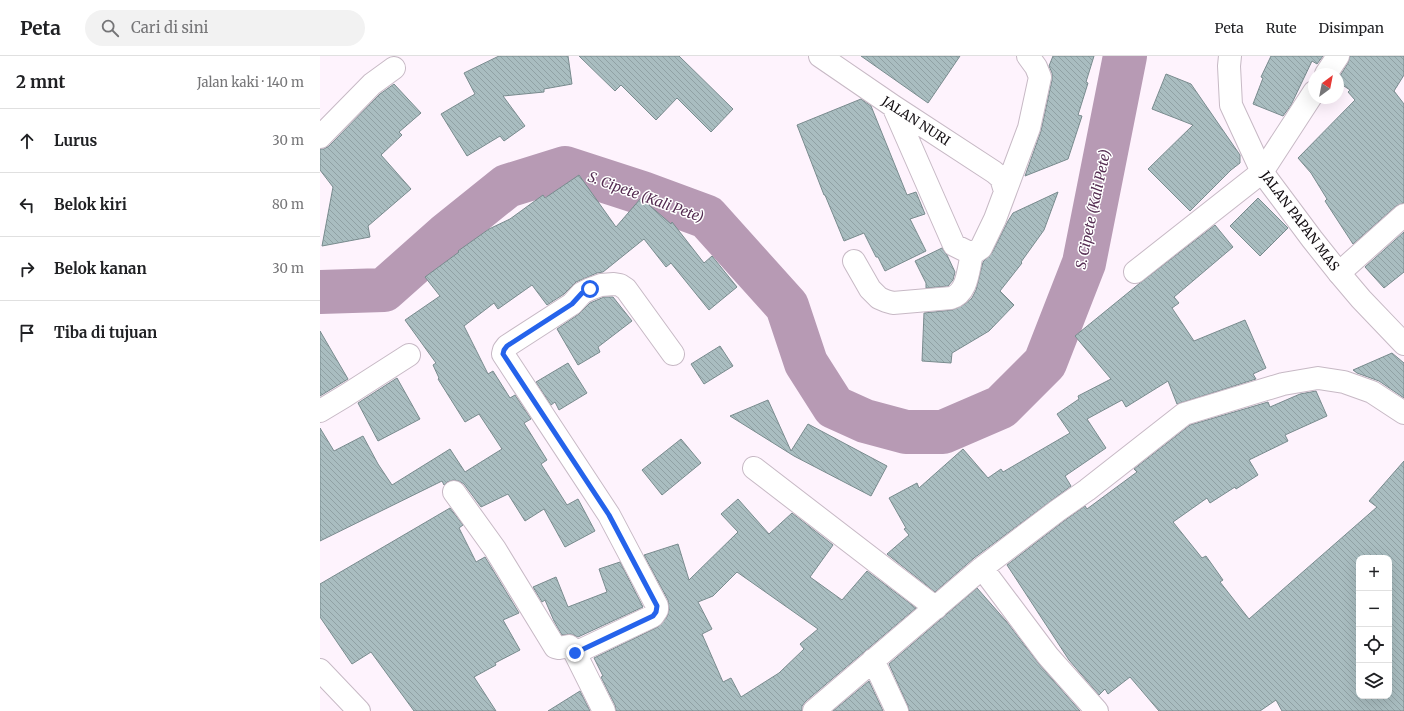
<!DOCTYPE html>
<html lang="id">
<head>
<meta charset="utf-8">
<style>
	:root { --surface:#fff; --page:#f2f2f2; --text:#202124; --muted:#757577; --line:#e0e0e0 }
	body { margin:0; font-family:Merriweather,serif; background:var(--page); color:var(--text) }
	.controls { position:absolute; right:12px; bottom:12px; display:grid; overflow:hidden; border-radius:8px; box-shadow:0 4px 16px #0002 }
	.controls button { width:36px; height:36px; display:grid; place-items:center; padding:0; border:0; border-bottom:1px solid var(--line); background:var(--surface); color:var(--text); font:20px sans-serif }
	.compass { position:absolute; left:988px; top:12px; width:36px; height:36px; border-radius:50%; background:var(--surface); box-shadow:0 4px 16px #0002; rotate:32deg }
	.stop { position:absolute; width:12px; height:12px; margin:-9px; border:3px solid #2563eb; border-radius:50%; background:#fff }
	.stop.end { background:#2563eb; border-color:#fff; box-shadow:0 1px 4px #0008 }
	.list { margin:0; padding:0; list-style:none }
	h2 { display:flex; justify-content:space-between; align-items:center; height:52px; margin:0; padding:0 16px; font-size:17px }
	h2 small { font-size:13px; font-weight:400; color:var(--muted) }
	.list li { display:grid; grid-template-columns:26px 1fr auto; gap:12px; align-items:center; box-sizing:border-box; height:64px; padding:0 16px; border-top:1px solid var(--line) }
	.list b { display:block; font-size:15px; white-space:nowrap }
	.list em { font-size:13px; font-style:normal; color:var(--muted) }
	.icon { flex:none; width:22px; height:22px; fill:none; stroke:currentColor; stroke-width:2; stroke-linecap:round; stroke-linejoin:round }
	.map { position:relative; flex:none; width:1084px; height:655px; overflow:hidden }
	header { display:flex; align-items:center; gap:24px; box-sizing:border-box; height:56px; padding:0 20px; background:var(--surface); border-bottom:1px solid var(--line) }
	header strong { font-size:19px }
	nav { display:flex; gap:22px; margin-inline-start:auto; font-size:14px }
	.search { width:280px; height:36px; background:var(--page); display:flex; align-items:center; gap:10px; box-sizing:border-box; padding:0 14px; border-radius:22px; color:var(--muted); font-size:15px }
	main { display:flex }
	aside { flex:1; background:var(--surface) }
	.map>svg:first-child { display:block }
	.lines { fill:none; stroke-linecap:round; stroke-linejoin:round }
	.river { stroke:#b79ab4; stroke-width:44 }
	.building { fill:url(#building-back-hatch); stroke:#798b8e; fill-rule:evenodd }
	.minor-casing { stroke:#c7b9c5; stroke-width:24 }
	.tertiary-casing { stroke:#c7b9c5; stroke-width:24 }
	.minor { stroke:#fff; stroke-width:22 }
	.tertiary { stroke:#fff; stroke-width:22 }
	.route { stroke:#2563eb; stroke-width:5 }
	.labels { text-anchor:middle; dominant-baseline:central; stroke-width:3; stroke-linejoin:round; paint-order:stroke }
	.street-label { font-size:13px; fill:#110c10; stroke:#fff }
	.water-label { font-size:14px; font-style:italic; fill:#552d52; stroke:#fff }
</style>
</head>
<body>
<header>
<strong>Peta</strong>
<div class="search"><svg class="icon" aria-label="search" viewBox="0 0 24 24"><circle cx="10" cy="10" r="6"/><path d="M15 15l6 6"/></svg>Cari di sini</div>
<nav><a>Peta</a><a>Rute</a><a>Disimpan</a></nav>
</header>
<main>
<aside>
<h2>2 mnt<small>Jalan kaki · 140 m</small></h2>
<ul class="list">
<li><svg class="icon" aria-label="ahead" viewBox="0 0 24 24"><path d="M12 20V5M6 11l6-6 6 6"/></svg><div><b>Lurus</b></div><em>30 m</em></li>
<li><svg class="icon" aria-label="left" viewBox="0 0 24 24"><path d="M17 20v-9H6M10 6l-5 5 5 5"/></svg><div><b>Belok kiri</b></div><em>80 m</em></li>
<li><svg class="icon" aria-label="right" viewBox="0 0 24 24"><path d="M7 20v-9h11M14 6l5 5-5 5"/></svg><div><b>Belok kanan</b></div><em>30 m</em></li>
<li><svg class="icon" aria-label="arrive" viewBox="0 0 24 24"><path d="M6 21V4h12l-3 4 3 4H6"/></svg><div><b>Tiba di tujuan</b></div></li>
</ul>
</aside>
<div class="map">
<svg width="1084" height="655" viewBox="0 0 1084 655">
	<defs>
		<pattern id="building-back-hatch" width="6" height="6" patternUnits="userSpaceOnUse"><rect width="6" height="6" fill="#a9bdc0"/><path d="M-1 5l2 2M0 0l6 6M5-1l2 2" fill="none" stroke="#90a1a4"/></pattern>
	</defs>
	<rect width="100%" height="100%" fill="#fef3fd"/>
	<g class="lines">
		<path class="river" d="M0 236 64 234 126 179 187 130 245 112 322 137 387 161 467 250 486 307 514 351 545 365 586 376H623L681 351 725 307 764 207 805 0"/>
	</g>
	<path class="building" d="M179 0H248L252 28 224 33V36L183 40 205 70 184 85 180 80 147 100 121 58 155 38 144 17Z
		M259 0H359L413 53 391 76 357 42 336 64 301 29 295 35Z
		M541 0H640L608 47Z
		M733 0H774L766 26 768 27 758 59 762 60 748 103 705 120 721 75 732 24V17L729 10Z
		M951 0H1003L997 8 992 5 971 49 963 60 933 48 943 22 941 21Z
		M1030 0H1084V19L1074 35 1084 48V147L1076 150 1033 188 1005 145 1007 143 991 117 978 102 1035 44 1028 36 1030 34 1018 26V23L1028 7Z
		M846 18 871 28 920 99V107L911 114 870 155 828 113 873 69 832 53Z
		M74 28 101 57 79 76 82 79 61 99 91 133 48 170 50 181 2 190 13 131 0 114V93H4L9 90 60 38Z
		M541 43 551 50 587 139 596 136 605 158 590 163 606 195 565 215 558 201H556L544 177 524 185 505 139H504L477 69Z
		M259 119 296 171 321 142 351 168 352 166 384 207 392 200 417 231 389 254 351 207 346 211 324 183 283 216 277 217 256 226 244 238 227 249 212 229 178 253 174 247 144 270 168 318 173 315 190 342 195 339 211 363 204 367 227 404 221 408 247 449 258 443 275 475 245 491 224 453 205 465 188 438 161 451 144 428 139 425 133 424 127 426 124 429 122 425 0 485V372L14 395 43 380 58 408 72 429 130 393 145 416 182 393 159 358 145 366 118 323 119 322 113 309 116 307 85 264 120 240 105 221 139 196 138 195 169 173 190 163 223 139 225 142Z
		M738 136 724 174 701 206 702 207 680 235 694 249 669 275 632 297 631 307 602 305 604 257 632 254 645 248 652 242 656 234 663 206 672 197 688 165 693 157Z
		M938 142 968 172 940 200 910 170Z
		M895 169 913 191 854 241 859 247 852 252 874 285 925 264 946 312 933 318 936 323 857 348 848 325 806 351 802 344 767 363 786 392 745 420 751 430 654 502 615 536 567 498 589 479 584 473 586 472 569 442 597 427 599 432 643 393 668 422 681 413 683 416 750 377 737 358 759 343 758 340 791 323 755 280 820 227Z
		M1084 176V216L1064 232 1045 211Z
		M622 192 627 199 635 216 633 224 628 230 606 232V227L595 205Z
		M284 241H293L312 265 278 291 280 296 258 309 237 273 259 258 270 247Z
		M0 275 28 323 0 340Z
		M400 290 413 310 384 328 371 308Z
		M1072 297 1084 307V342L1059 325 1037 317 1033 314Z
		M248 307 267 337 239 354 235 346 231 349 216 326Z
		M77 322 100 363 58 385 38 347Z
		M996 335 1007 360 965 379 968 385 929 404 938 419 916 433 915 431 890 447 887 442 853 466 882 502 886 500 903 524 900 526 929 563 1057 451 1049 445 1084 405V655H962L956 644 940 655H839L810 621 788 638 785 633 779 639 749 604 687 509 744 465 765 450 767 453 817 416 814 413 870 369 948 346 950 351 980 338ZM1039 502H1069V640H1039Z
		M448 344 471 395 488 368 567 410 551 440 474 400 410 360Z
		M361 383 381 407 342 439 322 414Z
		M418 443 449 478 472 457 513 489 490 521 522 544 547 515 596 552 486 645 482 650V655H296L295 649 281 621 283 620 274 602 338 571 347 561 349 554 348 544 324 499 358 488 369 524 418 476 401 458ZM417 516 498 573 480 588 484 593 459 617 421 641 411 622 403 626 382 578 392 573 378 546 393 540Z
		M130 452 143 469 139 472 156 506 165 501 199 557 183 564 200 594 175 607 176 609 154 621 176 655H94L51 596 32 608 0 561V528Z
		M300 506 323 551 258 581 251 578 242 579 234 565 225 544 222 546 213 531 236 521 248 551 287 536 279 513Z
		M657 532 686 565 719 608 760 655H589L588 650 569 608Z
		M549 625 563 655H513Z
		M260 635 270 655H228Z"/>
	<g class="lines">
		<defs>
			<path id="minor" d="M500 0 573 50 674 116 681 122 685 135
				M1006 18 1018 0
				M573 50 634 189 652 198 661 192 675 163 709 72 720 21 716 11 708 0
				M0 81 52 28 74 12
				M534 205 550 233 559 242 566 245 573 247 631 242C648 237 648 213 652 198
				M815 216 942 116 994 36
				M1019 217 1084 159
				M0 355 25 340 89 299
				M434 412 616 552
				M134 436 175 493 235 591 239 592 249 590 253 593 284 655
				M662 512 728 600 777 655
				M255 597 333 560 337 554V550L289 459 183 298 184 294 187 290 252 248 262 237 270 233 281 229 294 228 300 229 306 233 353 298
				M553 604 577 655
				M0 614 39 655
				M494 655 662 512 737 455 767 434 864 358 963 328 998 322 1024 326 1052 336 1084 357"/>
			<path id="tertiary" d="M910 0 909 10 911 49 942 116 992 183 1019 217 1041 243 1084 288"/>
		</defs>
		<use href="#minor" class="minor-casing"/>
		<use href="#tertiary" class="tertiary-casing"/>
		<use href="#minor" class="minor"/>
		<use href="#tertiary" class="tertiary"/>
	</g>
	<g class="lines">
		<path class="route" d="M255 597 333 560 336 556 337 550 289 459 183 298 184 294 187 290 252 248 262 237 270 233"/>
	</g>
	<g class="labels">
		<g class="street-label">
			<text transform="translate(596 65) rotate(33)">JALAN NURI</text>
			<text transform="translate(980 165) rotate(53)">JALAN PAPAN MAS</text>
		</g>
		<g class="water-label">
			<text transform="translate(326 141) rotate(20)">S. Cipete (Kali Pete)</text>
			<text transform="translate(773 153) rotate(-78)">S. Cipete (Kali Pete)</text>
		</g>
	</g>
</svg>
<div class="controls">
<button>+</button>
<button>−</button>
<button><svg class="icon" aria-label="locate" viewBox="0 0 24 24"><circle cx="12" cy="12" r="6"/><path d="M12 2v4M12 18v4M2 12h4M18 12h4"/></svg></button>
<button><svg class="icon" aria-label="layers" viewBox="0 0 24 24"><path d="M12 4l9 5-9 5-9-5zM3 14l9 5 9-5"/></svg></button>
</div>
<svg class="compass" viewBox="-18 -18 36 36"><path d="M0-13l5 13h-10z" fill="#e53935"/><path d="M0 13l5-13h-10z" fill="#757577"/></svg>
<div class="stop" style="left:270px;top:233px"></div>
<div class="stop end" style="left:255px;top:597px"></div>
</div>
</main>
</body>
</html>
